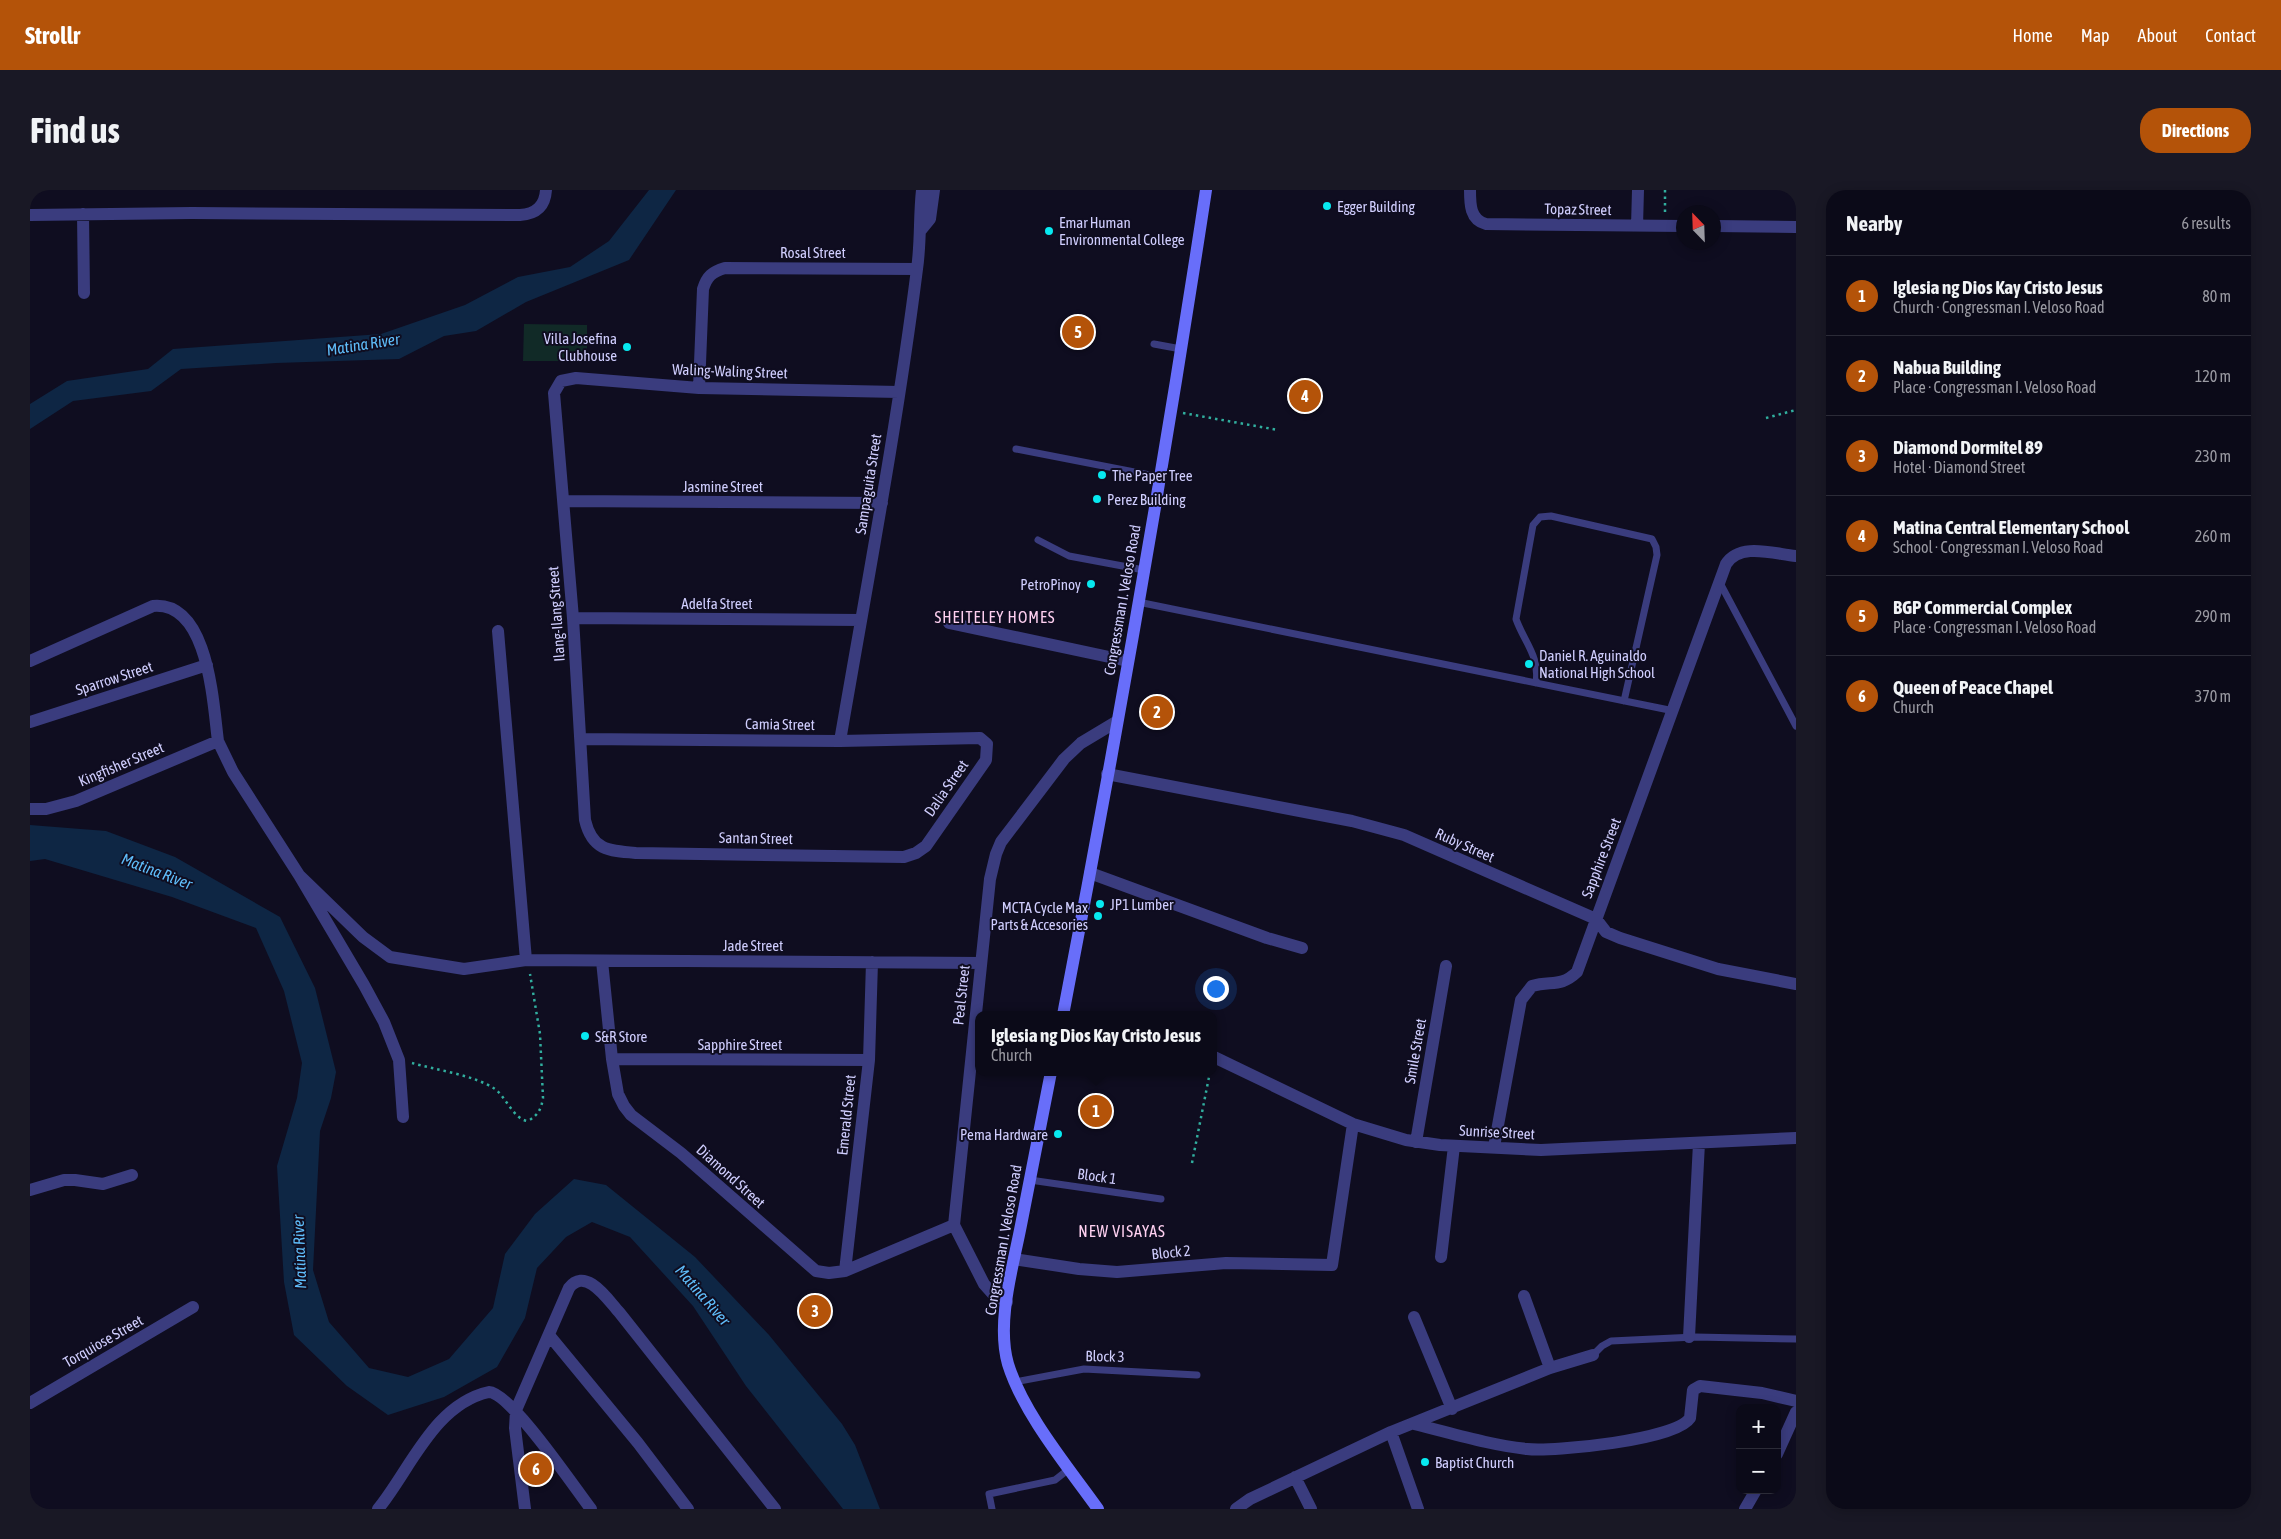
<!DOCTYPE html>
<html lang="en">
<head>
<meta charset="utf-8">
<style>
	:root { --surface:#0b0a18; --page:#191825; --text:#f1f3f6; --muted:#9a9aa2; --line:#2b2b37; --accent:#b45309 }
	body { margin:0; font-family:"Asap Condensed",sans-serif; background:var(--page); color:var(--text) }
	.controls { position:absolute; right:15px; bottom:15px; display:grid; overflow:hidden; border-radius:10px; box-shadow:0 2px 12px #0003 }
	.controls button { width:45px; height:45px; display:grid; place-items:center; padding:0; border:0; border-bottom:1px solid var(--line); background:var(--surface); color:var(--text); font:25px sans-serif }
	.compass { position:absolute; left:1646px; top:15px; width:45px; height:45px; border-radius:50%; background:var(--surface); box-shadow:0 2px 12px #0003; rotate:337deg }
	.you { position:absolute; left:1185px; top:798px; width:18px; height:18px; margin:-12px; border:4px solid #fff; border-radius:50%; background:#1a73e8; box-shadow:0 0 0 8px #1a73e833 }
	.badge { display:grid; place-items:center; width:32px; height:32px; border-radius:50%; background:var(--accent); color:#fff; font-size:16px; font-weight:700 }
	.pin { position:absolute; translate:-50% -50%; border:2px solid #fff; box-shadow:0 1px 5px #0006 }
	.popup { position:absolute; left:945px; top:821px; width:242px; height:65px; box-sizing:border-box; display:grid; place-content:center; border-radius:10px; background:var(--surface); filter:drop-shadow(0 1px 4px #0005); font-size:16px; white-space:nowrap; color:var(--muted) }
	.popup b { font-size:19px; color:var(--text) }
	.popup::after { content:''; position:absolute; left:50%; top:100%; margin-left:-10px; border:10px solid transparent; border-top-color:var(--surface) }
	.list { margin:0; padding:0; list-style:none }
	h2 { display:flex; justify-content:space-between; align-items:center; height:65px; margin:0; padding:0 20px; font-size:21px }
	h2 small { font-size:16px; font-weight:400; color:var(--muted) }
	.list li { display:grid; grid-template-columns:32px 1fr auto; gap:15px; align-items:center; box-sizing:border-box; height:80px; padding:0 20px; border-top:1px solid var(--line) }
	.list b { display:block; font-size:19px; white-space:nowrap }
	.list p { margin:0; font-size:16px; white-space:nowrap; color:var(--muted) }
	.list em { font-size:16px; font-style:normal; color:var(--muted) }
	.map { position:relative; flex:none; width:1766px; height:1319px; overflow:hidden; border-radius:20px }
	header { display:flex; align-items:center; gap:30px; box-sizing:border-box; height:70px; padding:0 25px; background:var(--accent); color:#fff }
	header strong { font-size:24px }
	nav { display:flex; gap:28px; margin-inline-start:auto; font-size:18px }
	.intro { display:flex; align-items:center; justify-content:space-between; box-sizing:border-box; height:120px; padding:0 30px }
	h1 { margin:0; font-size:35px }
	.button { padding:12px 22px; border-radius:20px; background:var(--accent); color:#fff; font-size:18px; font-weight:700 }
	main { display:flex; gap:30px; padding:0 30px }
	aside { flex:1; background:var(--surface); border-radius:20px; box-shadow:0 2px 12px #0003 }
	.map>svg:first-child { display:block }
	.green { fill:#112a27 }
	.water { fill:#0e2644 }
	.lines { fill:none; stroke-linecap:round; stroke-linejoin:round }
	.path { stroke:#31ae9e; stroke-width:2.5; stroke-dasharray:2.5 4; stroke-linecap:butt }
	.lane { stroke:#3a3c7e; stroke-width:7 }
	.street { stroke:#3a3c7e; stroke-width:12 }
	.secondary { stroke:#686efa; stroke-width:12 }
	.poi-dot { fill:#07e9f0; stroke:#0f0d20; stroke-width:2 }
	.labels { text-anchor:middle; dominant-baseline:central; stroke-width:4; stroke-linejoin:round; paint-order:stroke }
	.poi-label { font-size:15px; fill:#d0cefe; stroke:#0f0d20; text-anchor:start }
	.street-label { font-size:15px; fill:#d0cefe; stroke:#0f0d20 }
	.water-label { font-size:16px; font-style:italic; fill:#5fbdfa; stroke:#0f0d20 }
	.neighbourhood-label { font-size:16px; letter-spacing:1px; fill:#fed0f0; stroke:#0f0d20 }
</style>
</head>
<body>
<header>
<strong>Strollr</strong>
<nav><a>Home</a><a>Map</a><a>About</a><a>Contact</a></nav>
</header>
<div class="intro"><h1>Find us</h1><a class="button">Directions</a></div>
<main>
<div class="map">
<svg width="1766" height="1319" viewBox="0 0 1766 1319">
	<rect width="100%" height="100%" fill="#0f0d20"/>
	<path class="green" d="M494 134 557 135V171H493Z"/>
	<path class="water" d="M619 0H646L599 70 496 112 446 141 414 146 369 169 246 173 151 179 121 201 43 211 0 239V214L37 191 118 179 143 159 351 144 435 115 488 87 540 77 579 51Z
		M0 635 76 641 145 667 250 727 285 798 306 882 301 908 290 941 283 1080 299 1132 339 1178 378 1187 419 1169 463 1118 475 1064 505 1024 544 989 576 995 665 1067 739 1145 812 1234 825 1255 850 1319H813L716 1196 663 1116 600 1047 562 1032 536 1047 507 1078 495 1128 467 1177 414 1207 358 1225 317 1196 264 1145 254 1092 247 976 267 908 272 873 254 801 226 738 142 707 15 669 0 671Z"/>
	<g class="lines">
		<path class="path" d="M1635 22V0
			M1153 223 1248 240
			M1736 228 1766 220
			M382 873C406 880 444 885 465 899 476 907 484 930 498 931 508 925 511 920 513 908L510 844 500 784
			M1162 973 1180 882"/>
		<path class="lane" d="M1124 154 1151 159
			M986 259 1130 287
			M1008 350 1039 366 1114 380
			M1690 393 1766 536
			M1108 412 1644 521
			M1506 493C1510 466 1494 452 1486 429L1503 335 1510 327 1521 326 1622 349 1626 357 1627 365 1594 511
			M1000 990 1131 1009
			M1563 1165 1572 1156 1581 1151 1665 1147 1766 1149
			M985 1192 1054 1179 1167 1185
			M962 1319 959 1304 1025 1290 1039 1279"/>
		<path class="street" d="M1440 0C1440 14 1440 30 1456 34L1654 36
			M53 24 54 103
			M0 25 162 23 490 25C506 24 515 16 516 0
			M1607 36 1608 0
			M1684 36 1766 37
			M891 40 900 29 904 0
			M669 198 673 99C677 86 682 82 695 78L887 79
			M534 311 852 313
			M543 428 831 430
			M919 433 1098 471
			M468 441 496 770
			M0 471 123 416C179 411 183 514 188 551
			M0 532 177 475
			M551 549 810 551 950 548 957 554 956 570 896 656 886 663 874 667 606 663C578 661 562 660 555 630L543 428 524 203 531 191 546 188 669 198 869 202
			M810 551C837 394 867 237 887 79 891 52 889 27 892 0
			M1077 584 1322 631 1374 645 1566 729 1576 742 1590 748 1688 779 1766 794
			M0 619H16L46 611 188 551 203 582 269 685 334 795 354 832 369 870 373 927
			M1060 683 1237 748 1272 758
			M269 685 333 747 360 767 434 779 496 770 951 773
			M572 771 582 869 588 904 594 916 601 925 651 963 786 1081 799 1083 815 1081 924 1035
			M1184 867 1323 934 1376 950 1410 955 1511 960 1766 948
			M582 869 839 870
			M1386 952 1416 776
			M1464 957 1491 810 1502 796C1521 790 1530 798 1547 782L1696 374C1710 352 1744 364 1766 366
			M0 1000 34 990H45L73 994 102 985
			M1411 1067 1424 956
			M984 1069 1049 1079 1087 1082 1196 1073 1302 1075 1323 934
			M815 1081 839 870 842 772
			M1494 1106 1520 1178
			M977 1112 962 1103 954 1094 924 1035 960 689 966 664 971 652 1034 569 1051 553 1086 532
			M1384 1127 1422 1219
			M519 1145 608 1253 658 1319
			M1659 1147 1669 953
			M0 1213 163 1117
			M1384 1234C1421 1243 1459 1255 1497 1259 1524 1262 1646 1250 1660 1228L1663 1200 1670 1196 1732 1203 1766 1211
			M1361 1242 1388 1319
			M1747 1264 1766 1222
			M1265 1287 1281 1319
			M348 1319C380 1280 404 1214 459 1202 481 1203 544 1297 561 1319
			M495 1319 485 1238 486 1220 539 1098C556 1076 578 1110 589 1122L745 1319
			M1206 1319 1220 1309 1361 1242 1520 1178 1563 1165
			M1715 1319 1726 1300"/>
		<path class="secondary" d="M1033 825C1086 551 1134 276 1176 0
			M1021 882C1011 933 1001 984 991 1035 983 1077 966 1132 978 1174 993 1223 1038 1277 1068 1319"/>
	</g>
	<g class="poi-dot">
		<circle cx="1297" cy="16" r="5"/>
		<circle cx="1019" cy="41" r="5"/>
		<circle cx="597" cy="157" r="5"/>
		<circle cx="1072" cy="285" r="5"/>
		<circle cx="1067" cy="309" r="5"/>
		<circle cx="1061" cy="394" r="5"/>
		<circle cx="1499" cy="474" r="5"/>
		<circle cx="1070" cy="714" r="5"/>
		<circle cx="1068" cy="726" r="5"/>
		<circle cx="555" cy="846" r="5"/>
		<circle cx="1028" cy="944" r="5"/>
		<circle cx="1395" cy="1272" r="5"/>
	</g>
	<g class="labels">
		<g class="poi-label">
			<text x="1307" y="16">Egger Building</text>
			<text x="1029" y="32">Emar Human<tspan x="1029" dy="17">Environmental College</tspan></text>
			<text x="587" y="148" text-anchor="end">Villa Josefina<tspan x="587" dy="17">Clubhouse</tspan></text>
			<text x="1082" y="285">The Paper Tree</text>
			<text x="1077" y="309">Perez Building</text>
			<text x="1051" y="394" text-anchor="end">PetroPinoy</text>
			<text x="1509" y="465">Daniel R. Aguinaldo<tspan x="1509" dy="17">National High School</tspan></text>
			<text x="1080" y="714">JP1 Lumber</text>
			<text x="1058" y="717" text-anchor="end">MCTA Cycle Max<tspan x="1058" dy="17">Parts &amp; Accesories</tspan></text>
			<text x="565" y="846">S&amp;R Store</text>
			<text x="1018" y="944" text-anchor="end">Pema Hardware</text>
			<text x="1405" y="1272">Baptist Church</text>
		</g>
		<g class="street-label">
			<text transform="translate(1548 19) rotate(1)">Topaz Street</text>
			<text x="783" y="62">Rosal Street</text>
			<text transform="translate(700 181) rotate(2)">Waling-Waling Street</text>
			<text transform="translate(838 294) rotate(-81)">Sampaguita Street</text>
			<text x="693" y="296">Jasmine Street</text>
			<text transform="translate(1092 410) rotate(-80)">Congressman I. Veloso Road</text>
			<text x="687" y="413">Adelfa Street</text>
			<text transform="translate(526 424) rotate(-94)">Ilang-Ilang Street</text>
			<text transform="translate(84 488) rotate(-18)">Sparrow Street</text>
			<text transform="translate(750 534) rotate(1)">Camia Street</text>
			<text transform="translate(91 574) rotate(-23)">Kingfisher Street</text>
			<text transform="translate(916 598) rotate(-55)">Dalia Street</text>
			<text transform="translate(726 648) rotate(1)">Santan Street</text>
			<text transform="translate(1435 655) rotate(24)">Ruby Street</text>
			<text transform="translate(1571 668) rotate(-69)">Sapphire Street</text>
			<text x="723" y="755">Jade Street</text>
			<text transform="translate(931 805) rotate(-84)">Peal Street</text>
			<text x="710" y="854">Sapphire Street</text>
			<text transform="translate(1385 861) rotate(-80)">Smile Street</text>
			<text transform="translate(816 925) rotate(-84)">Emerald Street</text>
			<text transform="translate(1467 942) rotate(3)">Sunrise Street</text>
			<text transform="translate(701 986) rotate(42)">Diamond Street</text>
			<text transform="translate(1067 986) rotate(8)">Block 1</text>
			<text transform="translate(973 1050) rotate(-80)">Congressman I. Veloso Road</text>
			<text transform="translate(1141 1062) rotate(-6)">Block 2</text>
			<text transform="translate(73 1151) rotate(-30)">Torquiose Street</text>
			<text transform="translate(1075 1166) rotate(1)">Block 3</text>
		</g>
		<g class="water-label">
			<text transform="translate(333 154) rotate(-9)">Matina River</text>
			<text transform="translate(127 681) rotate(21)">Matina River</text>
			<text transform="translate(269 1062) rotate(-92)">Matina River</text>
			<text transform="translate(673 1105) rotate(49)">Matina River</text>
		</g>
		<g class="neighbourhood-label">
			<text x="965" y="427">SHEITELEY HOMES</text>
			<text x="1092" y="1041">NEW VISAYAS</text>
		</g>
	</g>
</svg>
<div class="controls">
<button>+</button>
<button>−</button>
</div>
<svg class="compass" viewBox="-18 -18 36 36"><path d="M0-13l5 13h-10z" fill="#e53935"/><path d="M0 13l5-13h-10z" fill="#9a9aa2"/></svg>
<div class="you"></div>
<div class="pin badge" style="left:1066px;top:921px">1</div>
<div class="popup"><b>Iglesia ng Dios Kay Cristo Jesus</b>Church</div>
<div class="pin badge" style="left:1127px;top:522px">2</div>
<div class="pin badge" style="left:785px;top:1121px">3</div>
<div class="pin badge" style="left:1275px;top:206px">4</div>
<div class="pin badge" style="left:1048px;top:142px">5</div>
<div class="pin badge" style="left:506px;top:1279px">6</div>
</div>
<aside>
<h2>Nearby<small>6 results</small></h2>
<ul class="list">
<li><span class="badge">1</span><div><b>Iglesia ng Dios Kay Cristo Jesus</b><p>Church · Congressman I. Veloso Road</p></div><em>80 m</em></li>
<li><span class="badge">2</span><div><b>Nabua Building</b><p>Place · Congressman I. Veloso Road</p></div><em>120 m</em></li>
<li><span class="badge">3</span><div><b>Diamond Dormitel 89</b><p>Hotel · Diamond Street</p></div><em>230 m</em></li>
<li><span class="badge">4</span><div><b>Matina Central Elementary School</b><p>School · Congressman I. Veloso Road</p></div><em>260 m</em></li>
<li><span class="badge">5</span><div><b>BGP Commercial Complex</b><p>Place · Congressman I. Veloso Road</p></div><em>290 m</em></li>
<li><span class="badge">6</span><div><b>Queen of Peace Chapel</b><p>Church</p></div><em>370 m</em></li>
</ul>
</aside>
</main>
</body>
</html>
